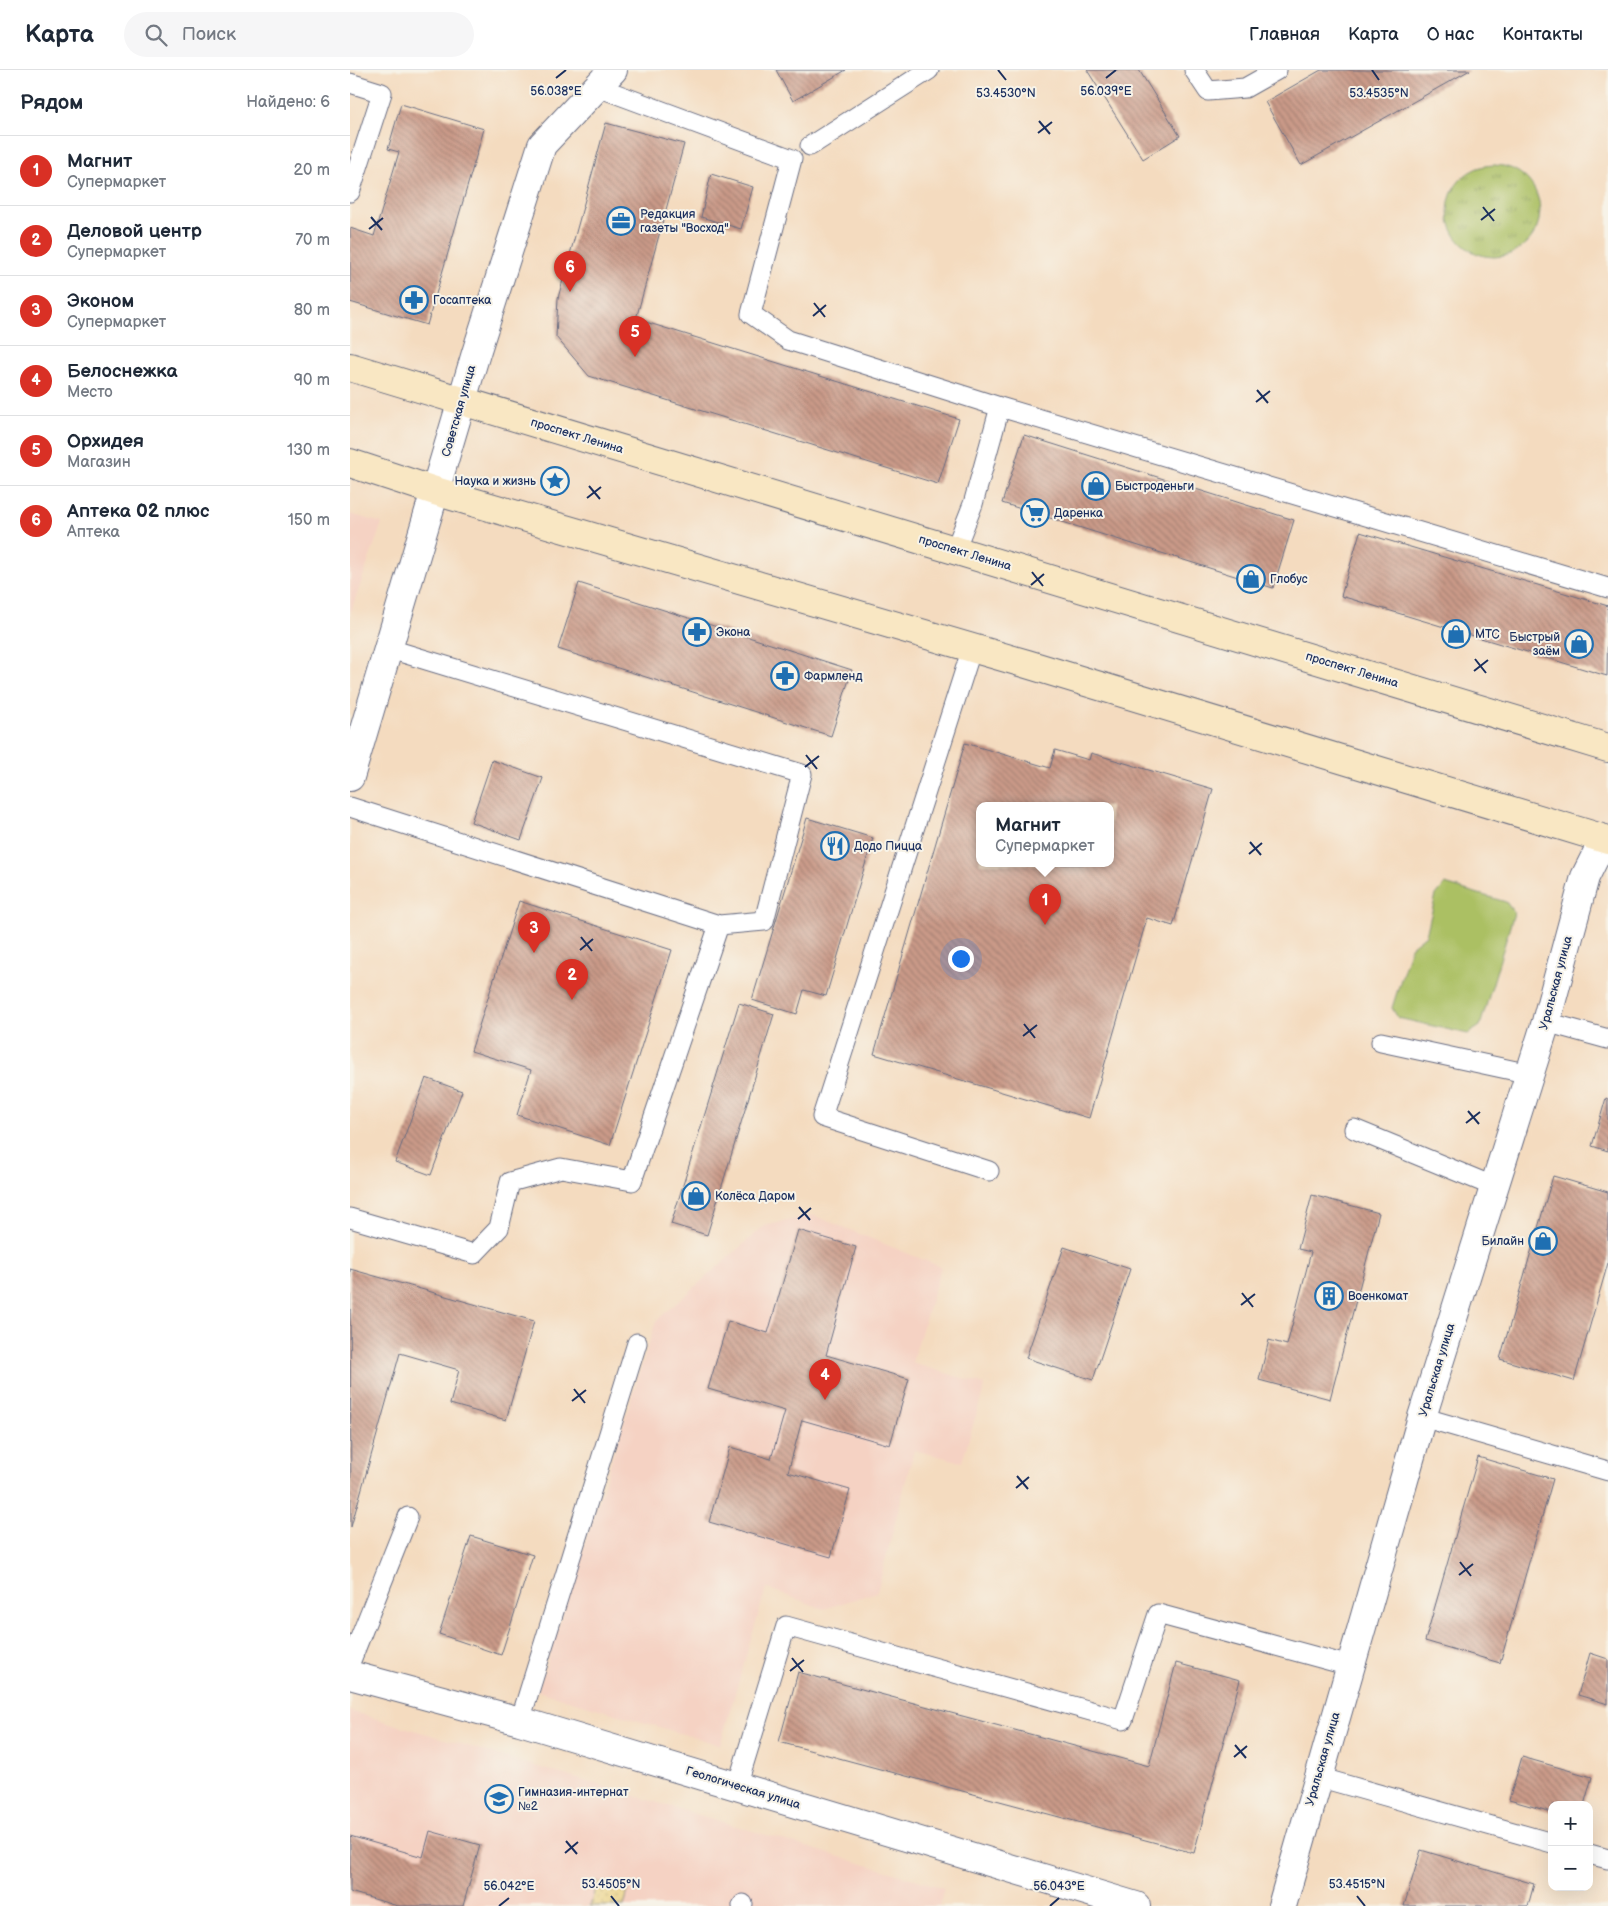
<!DOCTYPE html>
<html lang="ru">
<head>
<meta charset="utf-8">
<style>
	:root { --surface:#fff; --page:#f6f6f7; --text:#1f2937; --muted:#747a83; --line:#e0e1e3; --accent:#d93025 }
	body { margin:0; font-family:"Balsamiq Sans",sans-serif; background:var(--page); color:var(--text) }
	.controls { position:absolute; right:15px; bottom:15px; display:grid; overflow:hidden; border-radius:10px; box-shadow:0 5px 20px #0002 }
	.controls button { width:45px; height:45px; display:grid; place-items:center; padding:0; border:0; border-bottom:1px solid var(--line); background:var(--surface); color:var(--text); font:25px sans-serif }
	.you { position:absolute; left:610px; top:888px; width:18px; height:18px; margin:-12px; border:4px solid #fff; border-radius:50%; background:#1a73e8; box-shadow:0 0 0 8px #1a73e833 }
	.badge { display:grid; place-items:center; width:32px; height:32px; border-radius:50%; background:var(--accent); color:#fff; font-size:16px; font-weight:700 }
	.pin { position:absolute; translate:-50% -41px; filter:drop-shadow(0 1px 2px #0008) }
	.pin::after { content:''; position:absolute; top:26px; width:18px; height:15px; background:inherit; clip-path:polygon(0 0,100% 0,50% 100%) }
	.popup { position:absolute; left:626px; top:732px; width:138px; height:65px; box-sizing:border-box; display:grid; place-content:center; border-radius:10px; background:var(--surface); filter:drop-shadow(0 1px 4px #0005); font-size:16px; white-space:nowrap; color:var(--muted) }
	.popup b { font-size:19px; color:var(--text) }
	.popup::after { content:''; position:absolute; left:50%; top:100%; margin-left:-10px; border:10px solid transparent; border-top-color:var(--surface) }
	.list { margin:0; padding:0; list-style:none }
	h2 { display:flex; justify-content:space-between; align-items:center; height:65px; margin:0; padding:0 20px; font-size:21px }
	h2 small { font-size:16px; font-weight:400; color:var(--muted) }
	.list li { display:grid; grid-template-columns:32px 1fr auto; gap:15px; align-items:center; box-sizing:border-box; height:70px; padding:0 20px; border-top:1px solid var(--line) }
	.list b { display:block; font-size:19px; white-space:nowrap }
	.list p { margin:0; font-size:16px; white-space:nowrap; color:var(--muted) }
	.list em { font-size:16px; font-style:normal; color:var(--muted) }
	.icon { flex:none; width:28px; height:28px; fill:none; stroke:currentColor; stroke-width:2; stroke-linecap:round; stroke-linejoin:round }
	.map { position:relative; flex:none; width:1258px; height:1836px; overflow:hidden }
	header { display:flex; align-items:center; gap:30px; box-sizing:border-box; height:70px; padding:0 25px; background:var(--surface); border-bottom:1px solid var(--line) }
	header strong { font-size:24px }
	nav { display:flex; gap:28px; margin-inline-start:auto; font-size:18px }
	.search { width:350px; height:45px; background:var(--page); display:flex; align-items:center; gap:12px; box-sizing:border-box; padding:0 18px; border-radius:28px; color:var(--muted); font-size:19px }
	main { display:flex }
	aside { flex:1; background:var(--surface) }
	.map>svg:first-child { display:block }
	.built { fill:#f5d2c3 }
	.grass { fill:url(#grass-tufts); stroke:#637861 }
	.sand { fill:url(#sand-dots); stroke:#84847e }
	.park { fill:#abc064; stroke:#637861 }
	.building { fill:url(#building-back-hatch); fill-rule:evenodd }
	.lines { fill:none; stroke-linecap:round; stroke-linejoin:round }
	.lane-casing { stroke:#676b80; stroke-width:21 }
	.street-casing { stroke:#676b80; stroke-width:30 }
	.secondary-casing { stroke:#676b80; stroke-width:30 }
	.lane { stroke:#fff; stroke-width:19 }
	.street { stroke:#fff; stroke-width:28 }
	.secondary { stroke:#f9e7c3; stroke-width:28 }
	.ticks { fill:none; stroke:#1b2f5e; stroke-width:2 }
	.labels { text-anchor:middle; dominant-baseline:central; stroke-width:4; stroke-linejoin:round; paint-order:stroke }
	.poi-label { font-size:12px; fill:#1b2f5e; stroke:#f7f3e8; text-anchor:start }
	.street-label { font-size:12px; fill:#1b2f5e; stroke:#f7f3e8 }
	.ticks-label { font-size:12px; text-anchor:middle; fill:#1b2f5e; stroke:#f7f3e8; stroke-width:4; stroke-linejoin:round; paint-order:stroke }
</style>
</head>
<body>
<header>
<strong>Карта</strong>
<div class="search"><svg class="icon" aria-label="search" viewBox="0 0 24 24"><circle cx="10" cy="10" r="6"/><path d="M15 15l6 6"/></svg>Поиск</div>
<nav><a>Главная</a><a>Карта</a><a>О нас</a><a>Контакты</a></nav>
</header>
<main>
<aside>
<h2>Рядом<small>Найдено: 6</small></h2>
<ul class="list">
<li><span class="badge">1</span><div><b>Магнит</b><p>Супермаркет</p></div><em>20 m</em></li>
<li><span class="badge">2</span><div><b>Деловой центр</b><p>Супермаркет</p></div><em>70 m</em></li>
<li><span class="badge">3</span><div><b>Эконом</b><p>Супермаркет</p></div><em>80 m</em></li>
<li><span class="badge">4</span><div><b>Белоснежка</b><p>Место</p></div><em>90 m</em></li>
<li><span class="badge">5</span><div><b>Орхидея</b><p>Магазин</p></div><em>130 m</em></li>
<li><span class="badge">6</span><div><b>Аптека 02 плюс</b><p>Аптека</p></div><em>150 m</em></li>
</ul>
</aside>
<div class="map">
<svg width="1258" height="1836" viewBox="0 0 1258 1836">
	<defs>
		<pattern id="grass-tufts" width="24" height="20" patternUnits="userSpaceOnUse" patternTransform="scale(1.25)"><rect width="24" height="20" fill="#abc064"/><path d="M3 7l-1-3M5 7V3M7 7l1-3M15 17l-1-3M17 17v-4M19 17l1-3" fill="none" stroke="#8a9c56"/></pattern>
		<pattern id="sand-dots" width="8" height="8" patternUnits="userSpaceOnUse" patternTransform="scale(1.25)"><rect width="8" height="8" fill="#eeda9e"/><path d="M2 2h.1M6 6h.1" fill="none" stroke="#ccbb8a" stroke-width="1.8" stroke-linecap="round"/></pattern>
		<pattern id="building-back-hatch" width="6" height="6" patternUnits="userSpaceOnUse" patternTransform="scale(1.25)"><rect width="6" height="6" fill="#ca9a88"/><path d="M-1 5l2 2M0 0l6 6M5-1l2 2" fill="none" stroke="#a37e72"/></pattern>
	</defs>
	<rect width="100%" height="100%" fill="#f7f3e8"/>
	<filter id="ink" filterUnits="userSpaceOnUse"><feTurbulence type="fractalNoise" baseFrequency=".02" numOctaves="2"/><feDisplacementMap in="SourceGraphic" scale="10" xChannelSelector="R" yChannelSelector="G"/><feConvolveMatrix kernelMatrix="1 2 1 2 8 2 1 2 1" color-interpolation-filters="sRGB"/></filter>
	<filter id="wash" filterUnits="userSpaceOnUse"><feTurbulence type="fractalNoise" baseFrequency=".0096" numOctaves="4" result="noise"/><feDisplacementMap in="SourceGraphic" scale="20" xChannelSelector="R" yChannelSelector="G"/><feGaussianBlur stdDeviation="1.12" result="paint"/><feColorMatrix in="noise" values="0 0 0 0 0 0 0 0 0 0 0 0 0 0 0 0 0 1.4 0 .05"/><feComposite in="paint" operator="in"/></filter>
	<g filter="url(#wash)">
		<rect width="100%" height="100%" fill="#f4dbbf"/>
		<path class="built" d="M0 444 32 453 0 544Z
			M463 1145 591 1197 562 1293 635 1315 612 1392 564 1380 527 1522 474 1539 416 1518 370 1675 188 1621 306 1251 414 1156Z
			M0 1641 594 1818 589 1836H0Z"/>
		<path class="grass" d="M1098 141a46 46 0 1 1 92 0a46 46 0 1 1-92 0Z"/>
		<path class="sand" d="M247 1812 278 1821 274 1836H240Z"/>
		<path class="park" d="M1095 814 1156 832 1164 843 1130 956 1118 964 1048 948 1042 938 1061 877 1076 865 1086 825Z"/>
		<g id="blocks">
			<path class="building" d="M426 0H496L443 31Z
				M737 0H789L830 66 793 89Z
				M971 0H1120L951 95 915 32Z
				M51 34 134 59 77 255 0 232V158L24 166 49 82 38 79Z
				M256 53 334 74 286 249 609 349 588 414 239 306 206 267 208 228Z
				M361 104 403 117 391 159 351 147Z
				M674 365 944 450 923 518 652 433Z
				M1010 462 1258 536 1257 606 991 526Z
				M229 513 502 600 481 666 208 579Z
				M615 673 700 698 705 680 739 690 741 683 863 719 823 856 797 848 739 1048 524 984ZM630 736H760V794H630Z
				M142 690 193 708 171 770 121 752Z
				M457 748 523 768 476 926 454 920 447 944 402 930Z
				M169 831 322 880 260 1075 167 1045 181 1000 121 981Z
				M389 933 424 944 357 1165 321 1154Z
				M76 1008 112 1021 81 1105 45 1092Z
				M1256 1028 1258 1029V1081L1242 1076Z
				M1203 1106 1258 1122V1193L1224 1311 1150 1289Z
				M962 1125 1029 1143 980 1329 909 1310 919 1270 937 1275 961 1182 948 1179Z
				M448 1160 506 1177 476 1285 559 1309 540 1375 452 1350 438 1402 500 1420 481 1487 359 1452 380 1377 421 1389 435 1341 358 1319 378 1251 418 1263Z
				M714 1177 780 1199 743 1310 676 1288Z
				M0 1199 184 1251 156 1350 100 1334 109 1300 50 1283 1 1457Z
				M1128 1387 1203 1409 1150 1593 1075 1571Z
				M121 1466 183 1485 151 1585 89 1564Z
				M1240 1583 1258 1589V1634L1228 1625Z
				M826 1593 890 1610 844 1783 429 1672 448 1602 799 1696Z
				M1172 1687 1242 1707 1234 1735H1202V1742L1159 1730Z
				M80 1761 130 1775 113 1836H48L0 1822V1766L73 1787Z
				M1071 1780 1184 1814 1178 1836H1054Z"/>
		</g>
	</g>
	<g filter="url(#ink)">
		<use href="#blocks" fill-opacity="0" stroke="#676b80" stroke-width="1"/>
		<g class="lines">
			<defs>
				<path id="lane" d="M844 0 858 21 895 18 927 0
					M0 13 32 23 0 122
					M245 16 442 89 401 244 438 270 650 337 1258 518
					M460 76 579 0
					M605 480 623 434 650 337
					M622 578 472 1047 639 1101
					M40 579 452 704 414 851 369 855
					M0 737 369 855 282 1111 211 1098 160 1112 149 1158 124 1184 0 1148
					M1196 952 1258 969
					M1031 972 1180 1004
					M1004 1059 1145 1117
					M1072 1347 1258 1401
					M0 1593 58 1447
					M170 1651 287 1273
					M968 1707 1202 1773
					M387 1716 436 1556 773 1650 808 1544 1000 1596
					M1239 1784 1258 1789
					M392 1836 393 1834"/>
				<path id="street" d="M0 707 126 283 192 75 263 0
					M0 1605 170 1651 786 1836
					M932 1836 1072 1347 1196 952 1235 807 1254 769"/>
				<path id="secondary" d="M0 297 1258 678
					M0 393 85 421 677 594 1258 770"/>
			</defs>
			<use href="#lane" class="lane-casing"/>
			<use href="#street" class="street-casing"/>
			<use href="#secondary" class="secondary-casing"/>
			<use href="#lane" class="lane"/>
			<use href="#street" class="street"/>
			<use href="#secondary" class="secondary"/>
		</g>
	</g>
	<path class="ticks" d="M648 0 656 10M1022 0 1029 10M206 8 216 0M756 8 766 0M689 51 700 64M688 63 702 52M1133 137 1144 151M21 147 32 160M1131 150 1145 139M19 159 33 148M464 233 475 247M463 246 476 235M907 320 918 333M906 332 920 321M239 416 250 429M237 428 251 417M682 502 693 516M681 515 694 504M1125 589 1136 603M1124 601 1138 590M456 685 467 699M455 697 469 686M900 772 911 785M899 784 912 773M231 867 242 881M230 880 243 869M674 954 685 968M673 966 687 955M1118 1041 1129 1054M1116 1053 1130 1042M449 1137 460 1150M448 1149 461 1138M892 1223 903 1237M891 1235 905 1224M224 1319 235 1333M222 1331 236 1320M667 1406 678 1419M666 1418 679 1407M1110 1492 1121 1506M1109 1505 1123 1494M442 1588 453 1602M440 1601 454 1590M885 1675 896 1688M884 1687 897 1676M216 1771 227 1784M215 1783 228 1772M261 1826 269 1836M1007 1826 1015 1836M149 1836 159 1828M700 1836 709 1828"/>
	<defs>
		<symbol id="office-ring" viewBox="-11 -11 22 22"><circle r="9.5" fill="#f7f3e8" stroke="#1f6fb2" stroke-width="1.5"/><path d="M-6-3h4V-5.5h4V-3h4V5H-6ZM-1-4.5V-3h2v-1.5ZM-6 0V1H6V0Z" fill="#1f6fb2"/></symbol>
		<symbol id="pharmacy-ring" viewBox="-11 -11 22 22"><circle r="9.5" fill="#f7f3e8" stroke="#1f6fb2" stroke-width="1.5"/><path d="M-2-6h4v4h4v4h-4v4h-4v-4h-4v-4h4Z" fill="#1f6fb2"/></symbol>
		<symbol id="sight-ring" viewBox="-11 -11 22 22"><circle r="9.5" fill="#f7f3e8" stroke="#1f6fb2" stroke-width="1.5"/><path d="M0-6L1.8-2.2L6-1.7L2.9 1.2L3.7 5.4L0 3.3L-3.7 5.4L-2.9 1.2L-6-1.7L-1.8-2.2Z" fill="#1f6fb2"/></symbol>
		<symbol id="shop-ring" viewBox="-11 -11 22 22"><circle r="9.5" fill="#f7f3e8" stroke="#1f6fb2" stroke-width="1.5"/><path d="M-5-2.5h2.3a2.7 3.5 0 0 1 5.4 0H5L5.5 6h-11ZM-1.5-2.5h3a1.5 2.3 0 0 0-3 0Z" fill="#1f6fb2"/></symbol>
		<symbol id="supermarket-ring" viewBox="-11 -11 22 22"><circle r="9.5" fill="#f7f3e8" stroke="#1f6fb2" stroke-width="1.5"/><path d="M-6-5.5h2.5l.6 2H6L4.5 2H-2.5L-4.4-4H-6ZM-1.5 3.2a1.3 1.3 0 1 0 .1 0ZM3 3.2a1.3 1.3 0 1 0 .1 0Z" fill="#1f6fb2"/></symbol>
		<symbol id="restaurant-ring" viewBox="-11 -11 22 22"><circle r="9.5" fill="#f7f3e8" stroke="#1f6fb2" stroke-width="1.5"/><path d="M-5-6h1v4h1v-4h1v4h1v-4h1v5L-1.5 .5V6h-2V.5L-5-1ZM5-6V6H3V1.5H1.5Q1.5-4 5-6Z" fill="#1f6fb2"/></symbol>
		<symbol id="building-ring" viewBox="-11 -11 22 22"><circle r="9.5" fill="#f7f3e8" stroke="#1f6fb2" stroke-width="1.5"/><path d="M-4-6H4V6H1V3H-1V6H-4ZM-2.5-4.3h1.7v1.8h-1.7ZM.8-4.3h1.7v1.8H.8ZM-2.5-1h1.7V.8h-1.7ZM.8-1h1.7V.8H.8Z" fill="#1f6fb2"/></symbol>
		<symbol id="school-ring" viewBox="-11 -11 22 22"><circle r="9.5" fill="#f7f3e8" stroke="#1f6fb2" stroke-width="1.5"/><path d="M0-5L7-2L0 1L-7-2ZM-4 1L0 2.5L4 1V4Q0 6-4 4Z" fill="#1f6fb2"/></symbol>
	</defs>
	<g fill-rule="evenodd">
		<use href="#office-ring" x="255" y="135" width="32" height="32"/>
		<use href="#pharmacy-ring" x="48" y="214" width="32" height="32"/>
		<use href="#sight-ring" x="189" y="395" width="32" height="32"/>
		<use href="#shop-ring" x="730" y="400" width="32" height="32"/>
		<use href="#supermarket-ring" x="669" y="427" width="32" height="32"/>
		<use href="#shop-ring" x="885" y="493" width="32" height="32"/>
		<use href="#pharmacy-ring" x="331" y="546" width="32" height="32"/>
		<use href="#shop-ring" x="1090" y="548" width="32" height="32"/>
		<use href="#shop-ring" x="1213" y="558" width="32" height="32"/>
		<use href="#pharmacy-ring" x="419" y="590" width="32" height="32"/>
		<use href="#restaurant-ring" x="469" y="760" width="32" height="32"/>
		<use href="#shop-ring" x="330" y="1110" width="32" height="32"/>
		<use href="#shop-ring" x="1177" y="1155" width="32" height="32"/>
		<use href="#building-ring" x="963" y="1210" width="32" height="32"/>
		<use href="#school-ring" x="133" y="1713" width="32" height="32"/>
	</g>
	<g class="labels">
		<g class="poi-label">
			<text x="290" y="144">Редакция<tspan x="290" dy="14">газеты "Восход"</tspan></text>
			<text x="83" y="230">Госаптека</text>
			<text x="186" y="411" text-anchor="end">Наука и жизнь</text>
			<text x="765" y="416">Быстроденьги</text>
			<text x="704" y="443">Даренка</text>
			<text x="920" y="509">Глобус</text>
			<text x="366" y="562">Экона</text>
			<text x="1125" y="564">МТС</text>
			<text x="1210" y="567" text-anchor="end">Быстрый<tspan x="1210" dy="14">заём</tspan></text>
			<text x="454" y="606">Фармленд</text>
			<text x="504" y="776">Додо Пицца</text>
			<text x="365" y="1126">Колёса Даром</text>
			<text x="1174" y="1171" text-anchor="end">Билайн</text>
			<text x="998" y="1226">Военкомат</text>
			<text x="168" y="1722">Гимназия-интернат<tspan x="168" dy="14">№2</tspan></text>
		</g>
		<g class="street-label">
			<text transform="translate(109 341) rotate(-74)">Советская улица</text>
			<text transform="translate(227 366) rotate(17)">проспект Ленина</text>
			<text transform="translate(615 483) rotate(17)">проспект Ленина</text>
			<text transform="translate(1002 600) rotate(17)">проспект Ленина</text>
			<text transform="translate(1206 913) rotate(-75)">Уральская улица</text>
			<text transform="translate(1087 1300) rotate(-73)">Уральская улица</text>
			<text transform="translate(973 1689) rotate(-74)">Уральская улица</text>
			<text transform="translate(393 1718) rotate(17)">Геологическая улица</text>
		</g>
	</g>
	<g class="ticks-label">
		<text x="756" y="25">56.039°E</text>
		<text x="206" y="25">56.038°E</text>
		<text x="656" y="27">53.4530°N</text>
		<text x="1029" y="27">53.4535°N</text>
		<text x="261" y="1818">53.4505°N</text>
		<text x="1007" y="1818">53.4515°N</text>
		<text x="159" y="1820">56.042°E</text>
		<text x="709" y="1820">56.043°E</text>
	</g>
</svg>
<div class="controls">
<button>+</button>
<button>−</button>
</div>
<div class="you"></div>
<div class="pin badge" style="left:695px;top:855px">1</div>
<div class="popup"><b>Магнит</b>Супермаркет</div>
<div class="pin badge" style="left:222px;top:930px">2</div>
<div class="pin badge" style="left:184px;top:883px">3</div>
<div class="pin badge" style="left:475px;top:1330px">4</div>
<div class="pin badge" style="left:285px;top:287px">5</div>
<div class="pin badge" style="left:220px;top:222px">6</div>
</div>
</main>
</body>
</html>
